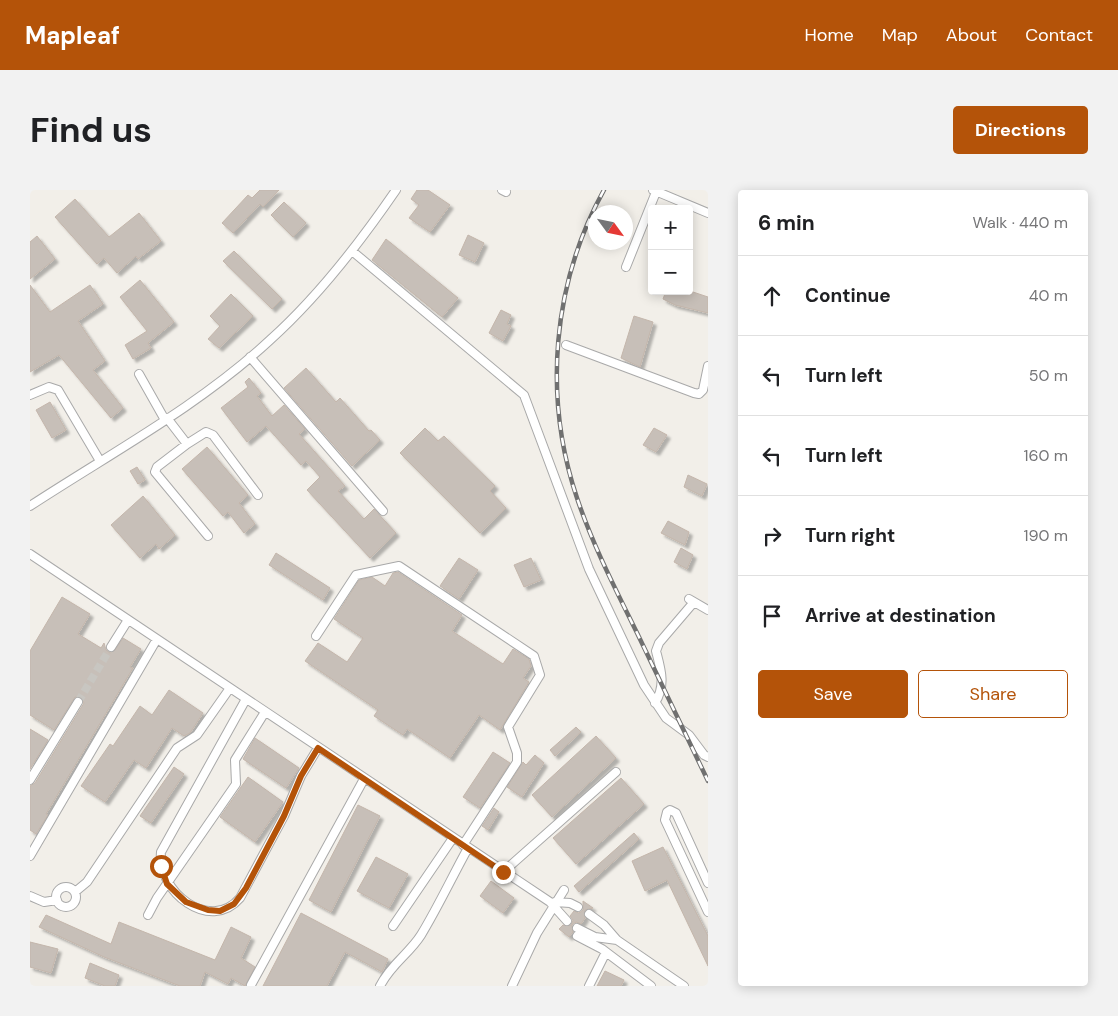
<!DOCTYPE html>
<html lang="en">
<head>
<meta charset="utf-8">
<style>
	:root { --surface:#fff; --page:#f2f2f2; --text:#202124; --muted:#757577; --line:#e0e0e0; --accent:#b45309 }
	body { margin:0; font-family:"DM Sans",sans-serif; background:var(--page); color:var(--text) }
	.controls { position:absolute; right:15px; top:15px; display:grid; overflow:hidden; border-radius:5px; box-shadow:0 2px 12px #0003 }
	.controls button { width:45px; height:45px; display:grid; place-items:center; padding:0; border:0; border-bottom:1px solid var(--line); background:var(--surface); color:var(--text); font:25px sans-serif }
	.compass { position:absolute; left:558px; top:15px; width:45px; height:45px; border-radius:50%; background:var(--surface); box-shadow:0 2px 12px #0003; rotate:123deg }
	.stop { position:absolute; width:15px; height:15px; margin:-11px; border:4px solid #b45309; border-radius:50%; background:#fff }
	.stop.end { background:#b45309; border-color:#fff; box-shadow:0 1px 5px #0008 }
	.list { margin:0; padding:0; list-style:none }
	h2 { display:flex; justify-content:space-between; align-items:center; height:65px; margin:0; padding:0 20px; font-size:21px }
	h2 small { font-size:16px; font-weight:400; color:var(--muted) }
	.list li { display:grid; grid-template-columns:32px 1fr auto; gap:15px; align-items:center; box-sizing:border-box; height:80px; padding:0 20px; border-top:1px solid var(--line) }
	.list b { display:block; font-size:19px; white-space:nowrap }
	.list em { font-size:16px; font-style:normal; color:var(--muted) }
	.actions { display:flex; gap:10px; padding:15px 20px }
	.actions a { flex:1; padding:11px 0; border:1px solid var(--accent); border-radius:5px; text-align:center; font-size:18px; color:var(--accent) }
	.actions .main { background:var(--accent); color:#fff }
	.icon { flex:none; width:28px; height:28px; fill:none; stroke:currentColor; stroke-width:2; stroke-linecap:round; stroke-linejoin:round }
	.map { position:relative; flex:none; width:678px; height:796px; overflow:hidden; border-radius:5px }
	header { display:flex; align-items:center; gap:30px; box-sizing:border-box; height:70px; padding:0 25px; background:var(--accent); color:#fff }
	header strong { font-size:24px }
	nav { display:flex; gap:28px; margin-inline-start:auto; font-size:18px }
	.intro { display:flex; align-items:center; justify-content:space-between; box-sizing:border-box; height:120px; padding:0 30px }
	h1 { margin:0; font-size:35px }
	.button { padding:12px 22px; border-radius:5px; background:var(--accent); color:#fff; font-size:18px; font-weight:700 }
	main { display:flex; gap:30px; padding:0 30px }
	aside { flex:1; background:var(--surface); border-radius:5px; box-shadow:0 2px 12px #0003 }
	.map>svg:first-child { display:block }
	.building { fill:#c7bfb8; stroke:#c4b6ab; filter:url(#shadow) }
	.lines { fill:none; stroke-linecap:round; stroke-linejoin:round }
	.minor-tunnel { stroke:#c8c6c1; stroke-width:8; stroke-dasharray:8 4; stroke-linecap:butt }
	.minor-casing { stroke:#a9a9a9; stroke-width:10 }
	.minor { stroke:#fff; stroke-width:8 }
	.rail-casing { stroke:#707070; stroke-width:4.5 }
	.rail { stroke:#fff; stroke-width:2.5; stroke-dasharray:8; stroke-linecap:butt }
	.route { stroke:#b45309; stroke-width:6 }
</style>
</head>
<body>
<header>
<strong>Mapleaf</strong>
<nav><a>Home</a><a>Map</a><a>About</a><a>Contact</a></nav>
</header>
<div class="intro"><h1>Find us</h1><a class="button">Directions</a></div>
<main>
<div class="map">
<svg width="678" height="796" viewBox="0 0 678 796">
	<defs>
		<filter id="shadow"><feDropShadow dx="3.5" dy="3.5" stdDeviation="1" flood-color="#0004"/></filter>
	</defs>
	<rect width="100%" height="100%" fill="#f2efe9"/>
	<path class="building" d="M230 0H249L233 17 230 14 203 43 192 33 218 5 222 8Z
		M387 0H398L420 15 400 42 379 28 389 15 381 9Z
		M45 9 79 47 109 23 131 51 108 69 106 66 87 83 74 68 67 74 25 27Z
		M254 12 276 33 263 47 241 25Z
		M438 45 454 53 445 72 429 65Z
		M7 46 25 69 0 89V52Z
		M356 49 428 108 412 127 342 70Z
		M204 61 252 109 242 119 193 71Z
		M110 90 144 132 118 153 121 158 103 169 95 155 117 141 90 107Z
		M0 95 20 122 60 95 73 114 48 131 75 171 63 180 93 218 81 228 29 165 0 182Z
		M636 101H660L678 107V123L645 115 633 109Z
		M201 104 223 126 189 158 178 149 190 136 180 126Z
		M471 120 481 125 477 134 481 136 473 151 459 143Z
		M604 126 623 132 610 177 591 168Z
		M276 178 306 212 310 208 339 241 341 240 350 250 322 276 254 198Z
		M219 188 231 203 227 206 242 226 254 215 275 239 269 244 315 296 308 301 334 329 344 319 366 343 340 368 277 300 290 287 276 271 271 275 236 236 217 252 191 218 218 197 215 192Z
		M20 212 36 240 22 248 6 220Z
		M395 238 408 251 414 246 465 296 460 301 476 318 450 343 370 263Z
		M624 238 637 245 626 262 613 255Z
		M177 257 218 305 209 313 225 334 214 343 198 322 193 326 152 279Z
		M107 277 115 290 108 294 100 281Z
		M658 285 677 294 672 306 654 297Z
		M113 306 145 345 129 359 126 354 110 368 81 335Z
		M638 331 659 342 655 355 631 343Z
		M651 358 663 365 657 379 644 372Z
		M246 363 300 398 293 410 239 375Z
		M429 368 448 380 429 409 410 396Z
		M501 368 511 390 494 397 484 375Z
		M368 382 432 425 422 441 473 474 483 459 499 469 501 476 493 488 499 492 470 540 449 525 420 568 377 539 373 545 344 526 348 520 275 471 288 453 317 472 333 448 304 429 329 390 342 387 355 396 363 383Z
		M32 407 60 424 48 444 71 458 74 453 76 460 80 463 85 460 93 448 111 459 100 477 103 478 16 624 18 625 6 644 0 640V596L5 593 54 513 51 508 45 507 24 540 0 525V461Z
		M139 500 173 523 160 543 154 546 142 538 116 578 104 570 75 612 51 596 80 554 83 556 110 516 122 525Z
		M546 537 551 542 525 566 520 560Z
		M0 539 18 550 0 579Z
		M566 546 586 568 522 627 502 605Z
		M225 548 269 578 256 598 213 569Z
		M463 562 480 573 450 618 433 607Z
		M505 565 514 573 492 607 477 597 493 572 496 575Z
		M144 577 154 584 121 633 110 626Z
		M218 587 253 612 225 652 190 627Z
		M591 588 614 614 546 674 523 648Z
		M328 615 350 626 301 722 279 710Z
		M464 618 469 622 458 640 452 636Z
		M604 643 609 649 549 702 544 696Z
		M633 657 678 746V776L637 690 615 701 602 671Z
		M346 667 378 684 359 718 327 701Z
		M461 691 484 708 473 723 450 706Z
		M553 711 563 718 555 720V728L551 734 546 732 542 735 543 742 539 747 529 739 533 735H541L543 730 540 726 544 721 549 723 553 720Z
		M271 723 358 769 352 782 315 762 297 796H233Z
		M16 725 81 754 89 732 185 770 201 737 221 747 211 768 225 777 215 796 201 788 198 794 175 782 170 796H150L74 767 9 737Z
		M0 752 28 759 21 783 0 777Z
		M60 773 89 785 85 796H75L55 788Z
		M575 781 594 790 591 796H567Z"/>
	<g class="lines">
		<path class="minor-tunnel" d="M48 512 81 457"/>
		<defs>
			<path id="minor" d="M472 0 476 2
				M623 0 678 23
				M322 61 494 205 559 379 614 495 636 528 659 545 674 565 678 567
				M596 77 626 2
				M536 155 664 203 669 204 673 200 678 176
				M220 167 353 321
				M109 184 135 230
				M0 205 19 197 28 200 70 271
				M137 228 157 254 176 242 183 245 228 305
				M157 254 127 277 125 282 178 346
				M0 316C81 263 169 216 240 150 289 106 329 54 366 0
				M0 364 520 712 537 731
				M659 409 678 420
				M286 446 326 385 369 376 504 466 510 485 478 537 487 563V572L433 655
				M81 457 98 430
				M216 509 131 662C127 702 180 743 210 708L254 626 271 586 288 558
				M625 513C636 495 631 480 626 461L629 453 664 412
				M0 590 48 512
				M0 666 127 449
				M473 682 586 582
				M678 693 646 623 640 620 637 622 635 630 678 722
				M26 707a10 10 0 1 1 20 0a10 10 0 1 1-20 0Z
				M45 702 57 692 147 558 167 545 200 498
				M0 706 14 712 27 710
				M525 712 540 713 548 717
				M559 724 574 735 587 750 654 796
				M118 725 127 708 206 594 205 570 235 522
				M363 736 423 648
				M547 738 565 747 587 750
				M547 746 572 759 621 796
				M221 795 334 589
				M350 796C361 774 379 764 391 745 408 717 422 687 438 658
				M482 796 507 743 534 700
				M559 796 576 762"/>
		</defs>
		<use href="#minor" class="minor-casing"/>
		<use href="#minor" class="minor"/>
		<defs>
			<path id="rail" d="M574 0C522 94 513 207 547 308 563 356 587 402 609 447 632 495 655 543 678 591"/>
		</defs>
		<use href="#rail" class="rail-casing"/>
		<use href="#rail" class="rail"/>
	</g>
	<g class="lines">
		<path class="route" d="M131 676 137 694 156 712 178 720 190 721 204 714 216 698 254 626 271 586 288 558 473 682"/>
	</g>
</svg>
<div class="controls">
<button>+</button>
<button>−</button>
</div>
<svg class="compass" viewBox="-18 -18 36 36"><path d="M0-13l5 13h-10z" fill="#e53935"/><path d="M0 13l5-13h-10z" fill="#757577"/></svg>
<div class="stop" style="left:131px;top:676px"></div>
<div class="stop end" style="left:473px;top:682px"></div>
</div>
<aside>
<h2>6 min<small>Walk · 440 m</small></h2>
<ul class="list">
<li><svg class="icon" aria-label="ahead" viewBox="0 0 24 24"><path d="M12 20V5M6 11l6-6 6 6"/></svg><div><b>Continue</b></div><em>40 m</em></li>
<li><svg class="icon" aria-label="left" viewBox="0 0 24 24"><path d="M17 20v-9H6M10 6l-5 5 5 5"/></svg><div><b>Turn left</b></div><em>50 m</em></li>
<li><svg class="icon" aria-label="left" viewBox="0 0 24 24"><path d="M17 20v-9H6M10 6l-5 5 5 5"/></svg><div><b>Turn left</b></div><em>160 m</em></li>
<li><svg class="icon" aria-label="right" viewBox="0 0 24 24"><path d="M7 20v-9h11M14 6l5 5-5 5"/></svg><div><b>Turn right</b></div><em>190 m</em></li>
<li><svg class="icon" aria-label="arrive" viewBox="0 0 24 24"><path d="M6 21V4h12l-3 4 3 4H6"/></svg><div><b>Arrive at destination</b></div></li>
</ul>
<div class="actions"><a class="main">Save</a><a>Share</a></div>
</aside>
</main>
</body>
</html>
